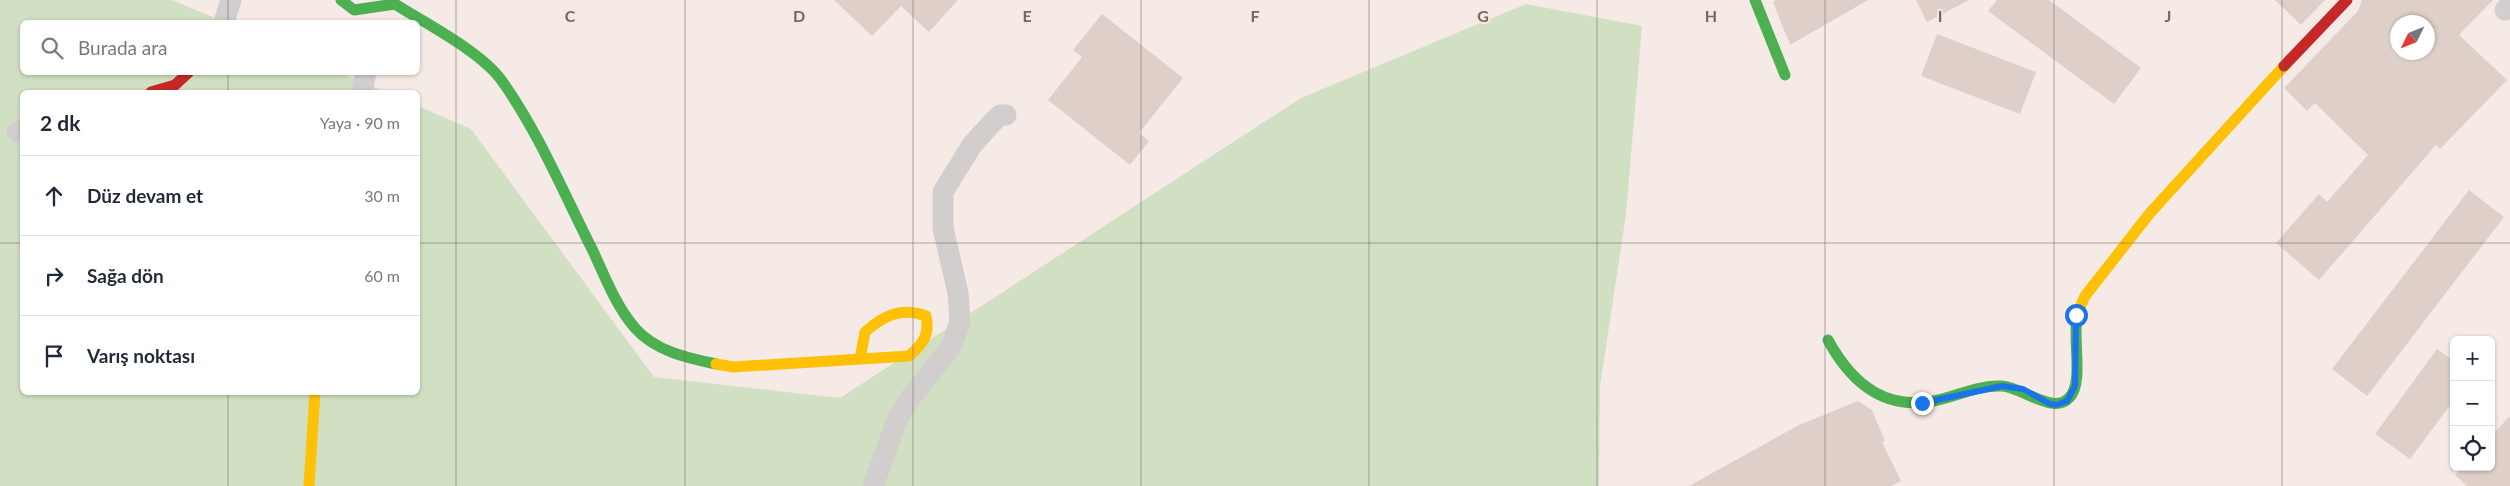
<!DOCTYPE html>
<html lang="tr">
<head>
<meta charset="utf-8">
<style>
	:root { --surface:#fff; --page:#f2f2f3; --text:#1f2937; --muted:#747a83; --line:#e0e1e3 }
	body { margin:0; font-family:Lato,sans-serif; background:var(--page); color:var(--text) }
	.controls { position:absolute; right:15px; bottom:15px; display:grid; overflow:hidden; border-radius:8px; box-shadow:0 1px 4px #0004 }
	.controls button { width:45px; height:45px; display:grid; place-items:center; padding:0; border:0; border-bottom:1px solid var(--line); background:var(--surface); color:var(--text); font:25px sans-serif }
	.compass { position:absolute; left:2390px; top:15px; width:45px; height:45px; border-radius:50%; background:var(--surface); box-shadow:0 1px 4px #0004; rotate:227deg }
	.stop { position:absolute; width:15px; height:15px; margin:-11px; border:4px solid #1a73e8; border-radius:50%; background:#fff }
	.stop.end { background:#1a73e8; border-color:#fff; box-shadow:0 1px 5px #0008 }
	.list { margin:0; padding:0; list-style:none }
	h2 { display:flex; justify-content:space-between; align-items:center; height:65px; margin:0; padding:0 20px; font-size:21px }
	h2 small { font-size:16px; font-weight:400; color:var(--muted) }
	.list li { display:grid; grid-template-columns:32px 1fr auto; gap:15px; align-items:center; box-sizing:border-box; height:80px; padding:0 20px; border-top:1px solid var(--line) }
	.list b { display:block; font-size:19px; white-space:nowrap }
	.list em { font-size:16px; font-style:normal; color:var(--muted) }
	.icon { flex:none; width:28px; height:28px; fill:none; stroke:currentColor; stroke-width:2; stroke-linecap:round; stroke-linejoin:round }
	.map { position:relative; flex:none; width:2510px; height:486px; overflow:hidden }
	.search { position:absolute; background:var(--surface); box-shadow:0 1px 4px #0004; left:20px; top:20px; width:400px; height:55px; display:flex; align-items:center; gap:12px; box-sizing:border-box; padding:0 18px; border-radius:8px; color:var(--muted); font-size:19px }
	.panel { position:absolute; background:var(--surface); box-shadow:0 1px 4px #0004; left:20px; top:90px; width:400px; height:305px; border-radius:8px }
	.map>svg:first-child { display:block }
	.green { fill:#d1e0c3 }
	.building { fill:#ded0c8; fill-rule:evenodd }
	.lines { fill:none; stroke-linecap:round; stroke-linejoin:round }
	.street { stroke:#d1cecd; stroke-width:21 }
	.fast { stroke:#4caf50; stroke-width:11 }
	.slow { stroke:#ffc107; stroke-width:11 }
	.jam { stroke:#c62828; stroke-width:11 }
	.route { stroke:#1a73e8; stroke-width:6 }
	.grid { fill:none; stroke:#706864; stroke-width:1; stroke-opacity:0.55 }
	.grid-label { font-size:16px; text-anchor:middle; font-weight:bold; fill:#706864; stroke:#fbe6df; stroke-width:4; stroke-linejoin:round; paint-order:stroke }
</style>
</head>
<body>
<div class="map">
<svg width="2510" height="486" viewBox="0 0 2510 486">
	<rect width="100%" height="100%" fill="#f5eae5"/>
	<path class="green" d="M0 0H172L224 22H22V72L340 73 386 92H22V392H418V106L471 129 654 377 840 398 1301 98 1526 4 1642 26 1626 214 1600 386 1599 486H0Z"/>
	<path class="building" d="M834 0H958L929 32 901 6 872 36Z
		M1776 0H1868L1790 45 1773 2Z
		M1916 0H1969L1927 22Z
		M1997 0H2049L2141 68 2114 104 1988 11Z
		M2275 0H2325L2301 25Z
		M2362 0H2493L2459 35 2507 80 2440 149 2436 145 2319 280 2276 243 2319 194 2327 202 2368 155 2315 103 2307 111 2284 88 2358 11ZM2398 22H2428V52H2398Z
		M1102 14 1183 78 1139 133 1149 141 1130 165 1048 100 1082 57 1073 50Z
		M1937 34 2036 72 2020 114 1921 76Z
		M2469 190 2504 217 2367 396 2332 369Z
		M2437 349 2454 361V400L2410 459 2375 434Z
		M1858 401 1872 410 1885 441 1882 442 1901 481 1891 486H1689L1799 425Z
		M2510 416V486H2467L2455 475 2463 467H2491V436Z"/>
	<g class="lines">
		<path class="street" d="M2505 10 2510 5
			M224 22 231 0
			M362 92 366 72
			M17 132 22 130
			M873 486 897 420 908 401 951 347 960 322 958 293 943 228V192L972 145 991 124 1000 115H1006"/>
		<path class="fast" d="M341 0 354 10 395 4C425 23 482 52 502 81 539 133 564 194 593 251 605 277 616 306 635 328 655 351 687 358 716 364
			M1755 0 1785 75
			M1828 340C1853 386 1888 413 1942 399 1961 394 1981 385 2002 386 2022 387 2053 415 2069 398 2085 383 2071 335 2078 312"/>
		<path class="slow" d="M2078 312 2085 296 2150 213 2284 66
			M716 364 733 367 909 356C923 344 930 335 926 316 902 307 884 315 865 332L860 359
			M309 486 315 392"/>
		<path class="jam" d="M2284 66 2347 0
			M151 92 175 85 189 72"/>
	</g>
	<g class="lines">
		<path class="route" d="M1922 403 2002 386 2023 389 2050 404 2056 405 2067 401 2075 386 2076 315"/>
	</g>
	<path class="grid" d="M228 0V22M456 0V486M685 0V486M913 0V486M1141 0V486M1369 0V486M1597 0V486M1825 0V486M2054 0V486M2282 0V486M228 72V92M0 243H22M418 243H2510M228 392V486"/>
	<g class="grid-label">
		<text x="570" y="22">C</text>
		<text x="799" y="22">D</text>
		<text x="1027" y="22">E</text>
		<text x="1255" y="22">F</text>
		<text x="1483" y="22">G</text>
		<text x="1711" y="22">H</text>
		<text x="1940" y="22">I</text>
		<text x="2168" y="22">J</text>
	</g>
</svg>
<div class="controls">
<button>+</button>
<button>−</button>
<button><svg class="icon" aria-label="locate" viewBox="0 0 24 24"><circle cx="12" cy="12" r="6"/><path d="M12 2v4M12 18v4M2 12h4M18 12h4"/></svg></button>
</div>
<svg class="compass" viewBox="-18 -18 36 36"><path d="M0-13l5 13h-10z" fill="#e53935"/><path d="M0 13l5-13h-10z" fill="#747a83"/></svg>
<div class="stop" style="left:2076px;top:315px"></div>
<div class="stop end" style="left:1922px;top:403px"></div>
<div class="search"><svg class="icon" aria-label="search" viewBox="0 0 24 24"><circle cx="10" cy="10" r="6"/><path d="M15 15l6 6"/></svg>Burada ara</div>
<section class="panel">
<h2>2 dk<small>Yaya · 90 m</small></h2>
<ul class="list">
<li><svg class="icon" aria-label="ahead" viewBox="0 0 24 24"><path d="M12 20V5M6 11l6-6 6 6"/></svg><div><b>Düz devam et</b></div><em>30 m</em></li>
<li><svg class="icon" aria-label="right" viewBox="0 0 24 24"><path d="M7 20v-9h11M14 6l5 5-5 5"/></svg><div><b>Sağa dön</b></div><em>60 m</em></li>
<li><svg class="icon" aria-label="arrive" viewBox="0 0 24 24"><path d="M6 21V4h12l-3 4 3 4H6"/></svg><div><b>Varış noktası</b></div></li>
</ul>
</section>
</div>
</body>
</html>
